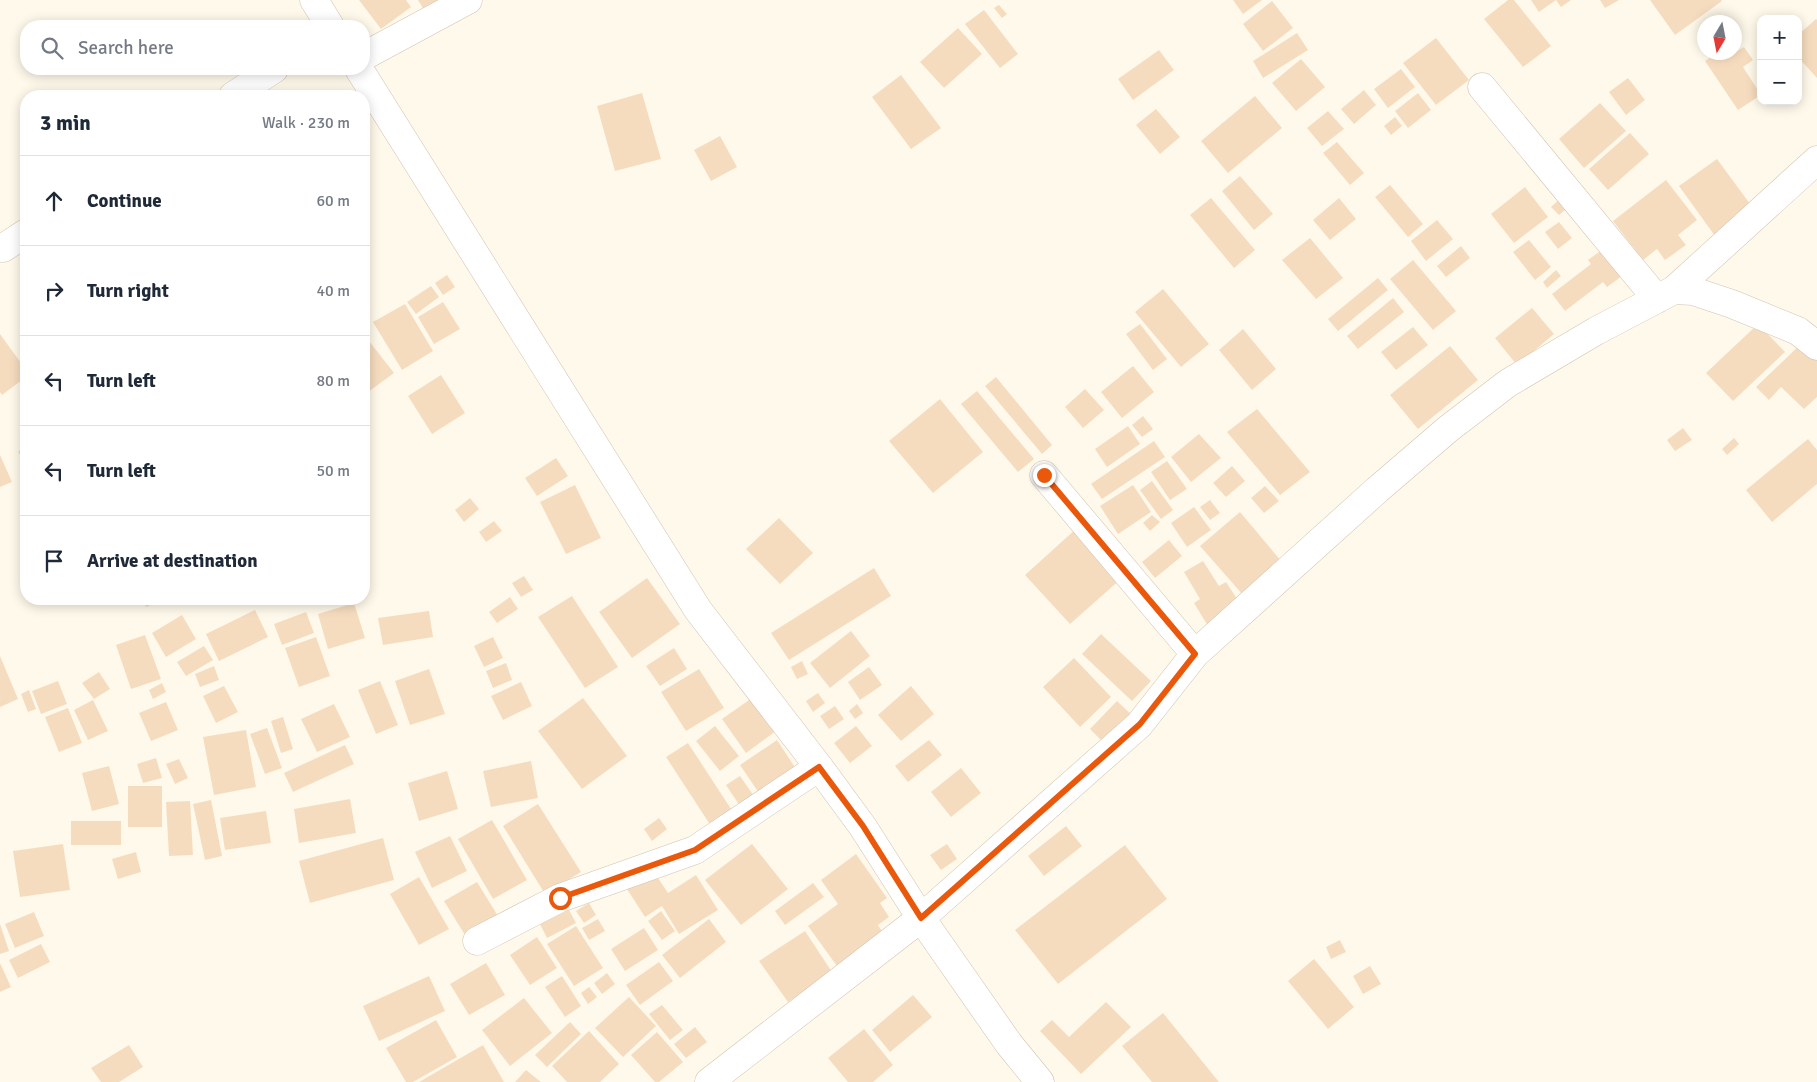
<!DOCTYPE html>
<html lang="en">
<head>
<meta charset="utf-8">
<style>
	:root { --surface:#fff; --page:#f2f2f3; --text:#1f2937; --muted:#747a83; --line:#e0e1e3 }
	body { margin:0; font-family:Signika,sans-serif; background:var(--page); color:var(--text) }
	.controls { position:absolute; right:15px; top:15px; display:grid; overflow:hidden; border-radius:10px; box-shadow:0 2px 12px #0003 }
	.controls button { width:45px; height:45px; display:grid; place-items:center; padding:0; border:0; border-bottom:1px solid var(--line); background:var(--surface); color:var(--text); font:25px sans-serif }
	.compass { position:absolute; left:1697px; top:15px; width:45px; height:45px; border-radius:50%; background:var(--surface); box-shadow:0 2px 12px #0003; rotate:190deg }
	.stop { position:absolute; width:15px; height:15px; margin:-11px; border:4px solid #ea580c; border-radius:50%; background:#fff }
	.stop.end { background:#ea580c; border-color:#fff; box-shadow:0 1px 5px #0008 }
	.list { margin:0; padding:0; list-style:none }
	h2 { display:flex; justify-content:space-between; align-items:center; height:65px; margin:0; padding:0 20px; font-size:21px }
	h2 small { font-size:16px; font-weight:400; color:var(--muted) }
	.list li { display:grid; grid-template-columns:32px 1fr auto; gap:15px; align-items:center; box-sizing:border-box; height:90px; padding:0 20px; border-top:1px solid var(--line) }
	.list b { display:block; font-size:19px; white-space:nowrap }
	.list em { font-size:16px; font-style:normal; color:var(--muted) }
	.icon { flex:none; width:28px; height:28px; fill:none; stroke:currentColor; stroke-width:2; stroke-linecap:round; stroke-linejoin:round }
	.map { position:relative; flex:none; width:1817px; height:1082px; overflow:hidden }
	.search { position:absolute; background:var(--surface); box-shadow:0 2px 12px #0003; left:20px; top:20px; width:350px; height:55px; display:flex; align-items:center; gap:12px; box-sizing:border-box; padding:0 18px; border-radius:20px; color:var(--muted); font-size:19px }
	.panel { position:absolute; background:var(--surface); box-shadow:0 2px 12px #0003; left:20px; top:90px; width:350px; height:515px; border-radius:20px }
	.map>svg:first-child { display:block }
	.building { fill:#f6dcbf }
	.lines { fill:none; stroke-linecap:round; stroke-linejoin:round }
	.street-casing { stroke:#d3c2ae; stroke-width:29 }
	.street { stroke:#fff; stroke-width:28 }
	.route { stroke:#ea580c; stroke-width:6 }
</style>
</head>
<body>
<div class="map">
<svg width="1817" height="1082" viewBox="0 0 1817 1082">
	<rect width="100%" height="100%" fill="#fef9ea"/>
	<path class="building" d="M359 0H406L411 7 381 29Z
		M418 0H441L424 10Z
		M1233 0H1262L1243 14Z
		M1508 0H1514L1551 46 1523 67 1484 19Z
		M1531 0H1571L1561 7 1556 0 1539 12Z
		M1600 0H1619L1605 8Z
		M1650 0H1721L1722 1 1675 35Z
		M1272 1 1293 28 1263 51 1243 24Z
		M999 5 1007 14 1002 18 994 8Z
		M984 10 1018 54 1000 68 965 24Z
		M1816 19 1817 20V78L1798 57V35Z
		M958 28 982 54 944 88 920 62Z
		M1297 33 1308 50 1263 78 1253 61Z
		M1436 38 1469 80 1436 105 1403 63Z
		M1744 47 1753 60 1743 67 1761 95 1738 110 1705 61 1718 52 1734 53Z
		M1159 50 1174 70 1133 100 1118 79Z
		M1301 59 1325 87 1296 111 1272 83Z
		M1401 69 1415 87 1388 108 1374 89Z
		M901 75 941 128 911 149 872 97Z
		M1628 78 1645 100 1626 115 1609 92Z
		M1364 90 1376 105 1354 124 1341 109Z
		M642 93 661 159 615 171 597 106Z
		M1418 93 1431 110 1408 128 1395 111Z
		M1255 96 1282 128 1228 173 1201 141Z
		M1600 103 1626 131 1584 168 1559 139Z
		M1156 109 1180 137 1160 154 1136 125Z
		M1328 111 1344 129 1322 146 1307 128Z
		M1395 117 1402 126 1391 135 1384 126Z
		M1630 133 1649 154 1608 190 1589 169Z
		M720 136 737 167 711 181 694 150Z
		M1337 142 1364 173 1350 185 1323 153Z
		M1717 159 1753 208 1715 236 1679 186Z
		M1240 176 1273 214 1254 230 1222 191Z
		M1666 180 1697 220 1678 235 1686 245 1665 260 1657 249 1643 260 1613 221Z
		M1390 185 1423 224 1408 237 1375 197Z
		M1525 187 1548 217 1514 243 1491 214Z
		M1564 195 1572 204 1559 215 1551 207Z
		M1211 198 1255 250 1234 268 1190 215Z
		M1339 198 1356 219 1330 240 1313 220Z
		M1437 220 1453 239 1426 261 1411 241Z
		M1559 222 1572 238 1558 249 1545 232Z
		M1310 238 1343 278 1316 299 1282 260Z
		M1529 240 1551 267 1535 280 1513 252Z
		M1461 246 1470 258 1446 277 1437 266Z
		M1606 247 1626 273 1607 287 1603 282 1565 311 1552 294 1591 264 1588 260Z
		M1413 260 1456 311 1433 330 1390 279Z
		M1556 270 1561 276 1547 288 1543 282Z
		M447 275 455 287 443 295 435 283Z
		M1378 278 1388 290 1338 331 1328 319Z
		M431 286 439 297 416 314 407 302Z
		M1163 289 1209 344 1181 367 1135 312Z
		M1393 298 1404 312 1358 349 1347 336Z
		M443 302 460 329 434 344 418 317Z
		M405 304 433 351 402 370 373 322Z
		M1532 308 1554 334 1517 365 1495 338Z
		M1140 324 1167 359 1153 370 1126 334Z
		M1758 324 1785 352 1733 401 1706 373Z
		M1413 327 1428 345 1396 370 1381 352Z
		M1243 329 1276 369 1252 390 1219 350Z
		M0 334 26 370V377L2 395 0 392Z
		M369 341 394 373 364 395V345Z
		M1803 342 1817 356V397L1804 409 1781 387 1769 400 1756 387Z
		M1450 346 1478 380 1418 429 1390 395Z
		M1133 366 1154 392 1122 418 1101 392Z
		M441 375 465 413 432 434 408 396Z
		M996 377 1052 445 1042 454 985 386Z
		M1085 389 1104 410 1083 428 1065 407Z
		M977 391 1034 459 1018 472 961 404Z
		M940 399 983 452 933 493 889 441Z
		M1257 409 1310 472 1280 495 1227 432Z
		M1143 416 1153 429 1142 437 1132 425Z
		M1128 426 1140 444 1107 467 1095 449Z
		M1683 428 1692 440 1675 451 1667 440Z
		M1199 434 1221 458 1191 482 1171 457Z
		M1734 438 1739 444 1727 455 1722 449Z
		M1808 439 1817 450V484L1772 522 1746 490Z
		M1154 441 1165 457 1102 499 1091 484Z
		M26 445V462L18 452Z
		M0 455 12 482 0 487Z
		M556 458 568 476 537 496 525 478Z
		M1167 461 1187 489 1170 500 1151 472Z
		M1232 466 1245 481 1226 497 1213 483Z
		M1152 481 1173 510 1161 519 1140 490Z
		M575 485 601 538 566 554 540 502Z
		M1133 485 1151 512 1118 534 1100 506Z
		M1265 486 1279 501 1264 513 1251 498Z
		M470 498 479 509 464 522 455 510Z
		M1210 500 1220 513 1210 520 1200 507Z
		M1194 507 1211 530 1187 547 1171 523Z
		M1240 512 1282 562 1243 595 1200 546Z
		M1152 515 1160 522 1150 531 1143 523Z
		M779 518 813 553 780 584 746 549Z
		M494 521 502 531 486 542 479 532Z
		M1077 528 1122 578 1070 624 1025 575Z
		M1169 540 1182 556 1155 578 1142 562Z
		M1203 561 1219 586 1226 582 1241 605 1208 626 1194 603 1200 599 1184 572Z
		M874 568 891 596 789 660 771 633Z
		M524 576 533 590 521 597 512 583Z
		M647 578 680 624 632 658 599 612Z
		M572 596 618 667 585 688 538 617Z
		M510 597 518 609 497 623 489 612Z
		M143 599H164L146 607Z
		M354 603 365 638 328 649 318 614Z
		M255 610 268 637 219 661 206 634Z
		M429 611 433 637 383 645 378 618Z
		M306 612 314 633 282 645 274 624Z
		M182 615 196 639 166 657 152 633Z
		M851 631 870 656 830 688 810 663Z
		M1101 634 1151 681 1132 701 1082 654Z
		M145 635 161 679 131 689 116 645Z
		M316 637 330 676 299 687 285 648Z
		M493 637 503 658 484 667 474 646Z
		M204 646 213 660 186 676 177 662Z
		M674 648 687 669 660 686 646 666Z
		M0 656 18 699 0 707Z
		M1074 658 1111 697 1080 727 1043 687Z
		M802 661 808 674 797 679 791 667Z
		M506 663 512 680 493 688 486 671Z
		M214 666 219 680 200 687 195 674Z
		M869 667 882 685 860 700 848 682Z
		M429 669 445 714 410 725 395 681Z
		M699 669 724 708 686 731 661 692Z
		M99 672 110 689 94 699 82 683Z
		M58 681 67 704 41 714 32 691Z
		M380 681 398 725 376 734 358 690Z
		M521 682 532 706 503 720 491 696Z
		M162 683 166 692 153 699 149 690Z
		M224 686 238 712 216 723 203 696Z
		M911 686 934 714 901 741 878 715Z
		M29 690 36 709 28 712 21 694Z
		M818 693 825 703 813 712 806 701Z
		M583 698 627 756 582 789 538 731Z
		M752 698 776 731 746 753 722 719Z
		M93 700 108 731 88 740 74 710Z
		M1117 701 1136 719 1108 747 1090 729Z
		M166 702 178 730 151 741 139 713Z
		M334 704 350 737 317 752 301 719Z
		M857 704 863 713 855 719 849 711Z
		M835 706 844 719 829 729 820 716Z
		M68 708 82 743 59 752 45 717Z
		M283 717 293 749 281 753 271 721Z
		M715 726 739 756 720 771 696 741Z
		M856 726 872 746 850 763 834 743Z
		M267 728 282 768 265 774 250 734Z
		M246 730 256 787 214 795 203 737Z
		M777 740 798 772 761 796 740 765Z
		M929 740 942 755 908 782 895 766Z
		M688 743 733 812 711 826 666 757Z
		M345 745 354 764 293 792 284 773Z
		M156 758 162 778 143 783 137 764Z
		M179 759 188 778 175 784 166 764Z
		M531 761 538 798 491 807 483 771Z
		M109 766 119 804 92 811 82 773Z
		M961 768 981 793 951 817 931 792Z
		M447 771 458 809 419 821 408 783Z
		M740 776 756 799 742 809 726 785Z
		M128 786H162V827H128Z
		M350 799 356 833 299 843 294 809Z
		M211 800 222 856 205 860 193 804Z
		M190 801 193 855 169 856 166 802Z
		M538 804 581 872 545 894 503 826Z
		M266 811 271 843 225 850 220 818Z
		M659 818 667 829 652 841 644 829Z
		M492 820 527 880 493 899 458 839Z
		M71 821H121V845H71Z
		M1066 826 1082 846 1044 876 1028 856Z
		M450 836 467 871 432 888 415 852Z
		M383 838 394 880 310 903 299 861Z
		M63 844 70 890 20 897 13 851Z
		M752 844 788 889 741 925 705 880Z
		M947 844 957 859 941 870 930 855Z
		M1125 845 1167 899 1058 984 1015 930Z
		M136 852 141 872 118 879 112 859Z
		M856 854 887 898 880 903 889 917 878 925 883 933 837 966 808 926 838 904 821 880Z
		M654 872 668 893 696 875 718 910 679 934 662 906 645 917 627 889Z
		M419 877 449 929 419 945 390 894Z
		M477 882 498 916 465 935 444 901Z
		M813 883 824 897 785 925 775 911Z
		M589 903 596 915 584 923 576 911Z
		M569 910 576 923 547 938 540 924Z
		M661 911 675 931 662 940 648 921Z
		M34 912 44 936 15 948 5 924Z
		M598 919 605 931 589 940 582 928Z
		M709 919 726 942 680 978 662 955Z
		M0 924 9 951 0 954Z
		M576 926 603 968 574 986 547 944Z
		M644 928 658 950 625 971 611 949Z
		M805 931 832 972 788 1002 759 961Z
		M537 937 557 968 530 985 510 955Z
		M1340 940 1346 952 1331 959 1326 947Z
		M41 944 50 962 18 978 9 960Z
		M1314 959 1354 1007 1328 1029 1288 981Z
		M659 962 673 981 640 1005 626 985Z
		M0 963 11 987 0 992Z
		M486 963 505 995 469 1015 450 984Z
		M1370 966 1381 984 1363 994 1353 976Z
		M607 973 615 984 602 994 594 983Z
		M429 976 445 1011 379 1041 363 1006Z
		M562 976 581 1006 565 1017 545 987Z
		M589 987 597 997 588 1004 581 993Z
		M913 995 932 1017 890 1052 872 1030Z
		M629 997 656 1026 623 1057 595 1028Z
		M524 998 552 1033 510 1066 482 1030Z
		M1106 1002 1131 1027 1081 1074 1040 1031 1052 1020 1069 1037Z
		M662 1005 683 1030 670 1040 649 1014Z
		M1163 1013 1219 1082H1152L1122 1046Z
		M436 1020 457 1057 413 1082H406L386 1048Z
		M570 1022 581 1034 547 1067 535 1055Z
		M695 1027 707 1042 686 1058 674 1044Z
		M864 1029 893 1065 873 1082H848L828 1058Z
		M589 1031 619 1064 600 1082H567L552 1066Z
		M657 1032 683 1062 659 1082H655L631 1055Z
		M129 1045 143 1067 119 1082H101L91 1068Z
		M483 1045 504 1082H419Z
		M526 1070 541 1082H515Z"/>
	<g class="lines">
		<defs>
			<path id="street" d="M314 0 330 26
				M364 56 468 0
				M359 69 698 610 819 767 863 827 921 918 1009 1044 1040 1082
				M1482 87 1657 299
				M233 96 274 69
				M3 248 26 233
				M1674 290 1693 291 1732 304 1798 331 1817 346
				M1044 475 1195 654
				M477 941 560 898 695 850 819 767
				M709 1082 921 918 1139 725 1195 654 1377 490 1448 429 1508 383 1596 331 1674 290 1817 160"/>
		</defs>
		<use href="#street" class="street-casing"/>
		<use href="#street" class="street"/>
	</g>
	<g class="lines">
		<path class="route" d="M560 898 695 850 819 767 863 826 921 918 1140 724 1195 654 1044 475"/>
	</g>
</svg>
<div class="controls">
<button>+</button>
<button>−</button>
</div>
<svg class="compass" viewBox="-18 -18 36 36"><path d="M0-13l5 13h-10z" fill="#e53935"/><path d="M0 13l5-13h-10z" fill="#747a83"/></svg>
<div class="stop" style="left:560px;top:898px"></div>
<div class="stop end" style="left:1044px;top:475px"></div>
<div class="search"><svg class="icon" aria-label="search" viewBox="0 0 24 24"><circle cx="10" cy="10" r="6"/><path d="M15 15l6 6"/></svg>Search here</div>
<section class="panel">
<h2>3 min<small>Walk · 230 m</small></h2>
<ul class="list">
<li><svg class="icon" aria-label="ahead" viewBox="0 0 24 24"><path d="M12 20V5M6 11l6-6 6 6"/></svg><div><b>Continue</b></div><em>60 m</em></li>
<li><svg class="icon" aria-label="right" viewBox="0 0 24 24"><path d="M7 20v-9h11M14 6l5 5-5 5"/></svg><div><b>Turn right</b></div><em>40 m</em></li>
<li><svg class="icon" aria-label="left" viewBox="0 0 24 24"><path d="M17 20v-9H6M10 6l-5 5 5 5"/></svg><div><b>Turn left</b></div><em>80 m</em></li>
<li><svg class="icon" aria-label="left" viewBox="0 0 24 24"><path d="M17 20v-9H6M10 6l-5 5 5 5"/></svg><div><b>Turn left</b></div><em>50 m</em></li>
<li><svg class="icon" aria-label="arrive" viewBox="0 0 24 24"><path d="M6 21V4h12l-3 4 3 4H6"/></svg><div><b>Arrive at destination</b></div></li>
</ul>
</section>
</div>
</body>
</html>
